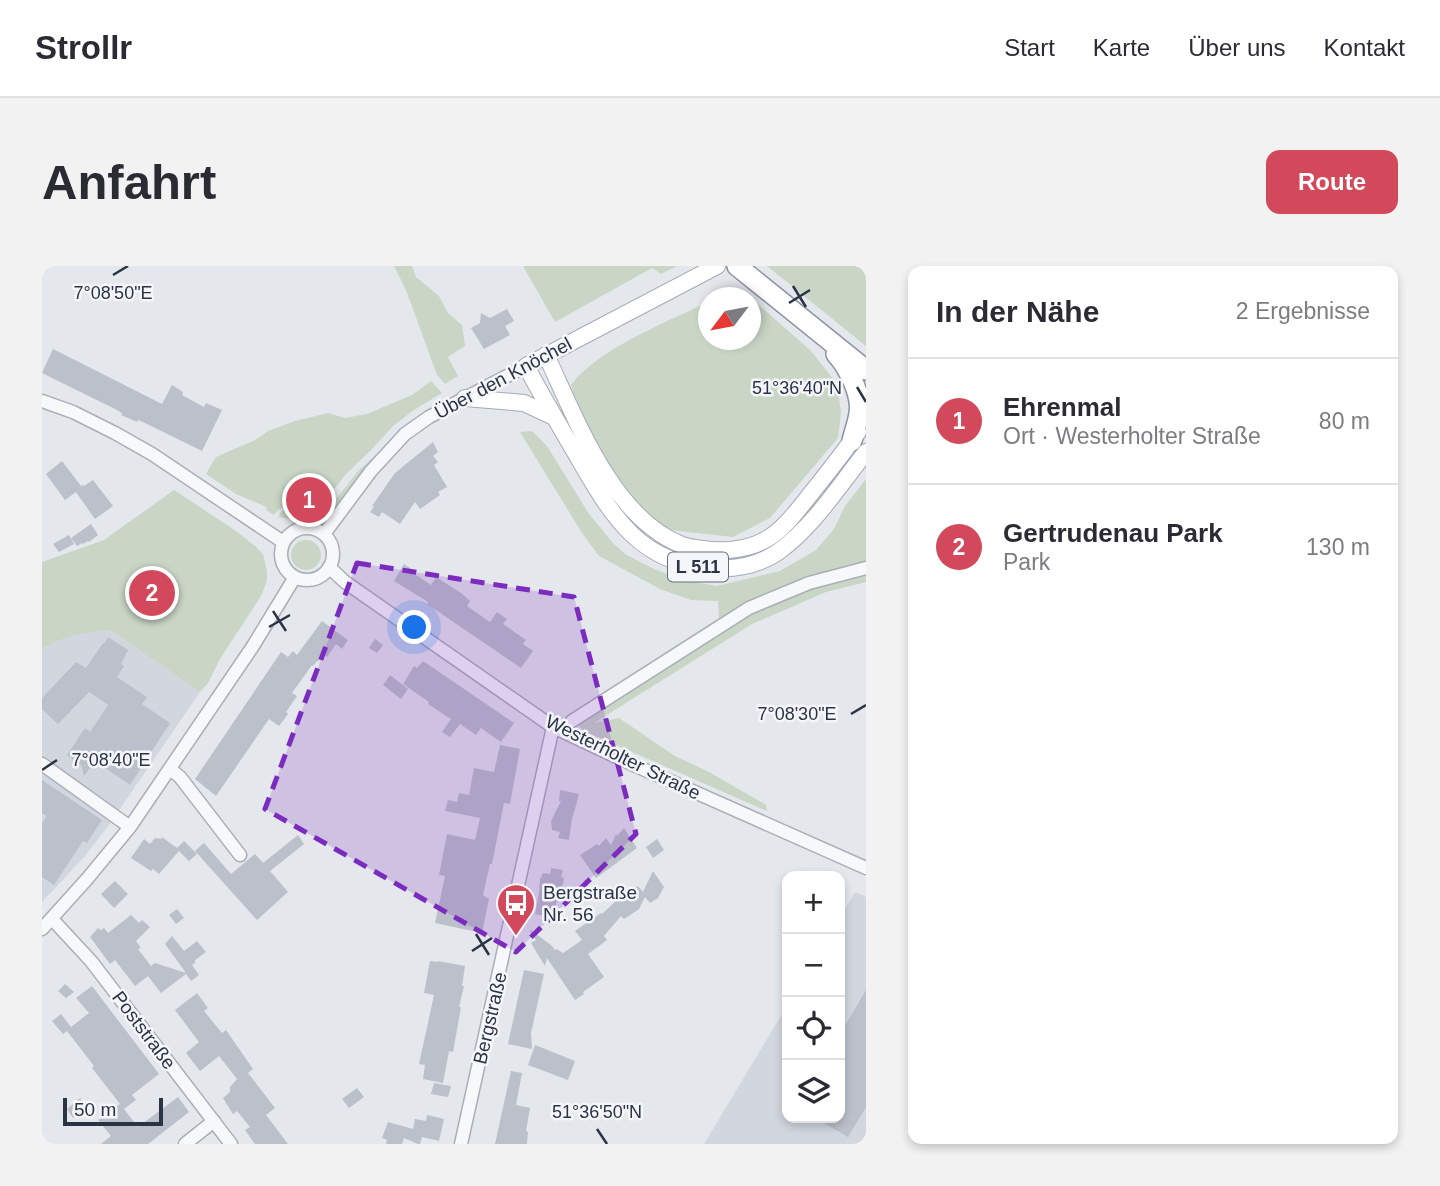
<!DOCTYPE html>
<html lang="de">
<head>
<meta charset="utf-8">
<style>
	:root { --surface:#fff; --page:#f2f2f3; --text:#2b2b33; --muted:#7c7c81; --line:#e1e1e2; --accent:#d1495b }
	body { margin:0; font-family:Helvetica,sans-serif; background:var(--page); color:var(--text) }
	.controls { position:absolute; right:21px; bottom:21px; display:grid; overflow:hidden; border-radius:14px; box-shadow:0 4px 10px #0003 }
	.controls button { width:63px; height:63px; display:grid; place-items:center; padding:0; border:0; border-bottom:2px solid var(--line); background:var(--surface); color:var(--text); font:35px sans-serif }
	.compass { position:absolute; left:656px; top:21px; width:63px; height:63px; border-radius:50%; background:var(--surface); box-shadow:0 4px 10px #0003; rotate:238deg }
	.scale { position:absolute; left:21px; bottom:18px; width:100px; box-sizing:border-box; padding-left:7px; border:4px solid #2b3445; border-top:0; font-size:19px; line-height:24px; white-space:nowrap; color:#2b3445; -webkit-text-stroke:5px #f4f6f9; paint-order:stroke }
	.you { position:absolute; left:373px; top:362px; width:24px; height:24px; margin:-18px; border:5px solid #fff; border-radius:50%; background:#1a73e8; box-shadow:0 0 0 10px #1a73e833 }
	.badge { display:grid; place-items:center; width:46px; height:46px; border-radius:50%; background:var(--accent); color:#fff; font-size:23px; font-weight:700 }
	.pin { position:absolute; translate:-50% -50%; border:4px solid #fff; box-shadow:0 2px 7px #0006 }
	.list { margin:0; padding:0; list-style:none }
	h2 { display:flex; justify-content:space-between; align-items:center; height:91px; margin:0; padding:0 28px; font-size:30px }
	h2 small { font-size:23px; font-weight:400; color:var(--muted) }
	.list li { display:grid; grid-template-columns:46px 1fr auto; gap:21px; align-items:center; box-sizing:border-box; height:126px; padding:0 28px; border-top:2px solid var(--line) }
	.list b { display:block; font-size:26px; white-space:nowrap }
	.list p { margin:0; font-size:23px; white-space:nowrap; color:var(--muted) }
	.list em { font-size:23px; font-style:normal; color:var(--muted) }
	.icon { flex:none; width:38px; height:38px; fill:none; stroke:currentColor; stroke-width:2; stroke-linecap:round; stroke-linejoin:round }
	.map { position:relative; flex:none; width:824px; height:878px; overflow:hidden; border-radius:14px }
	header { display:flex; align-items:center; gap:42px; box-sizing:border-box; height:98px; padding:0 35px; background:var(--surface); border-bottom:2px solid var(--line) }
	header strong { font-size:33px }
	nav { display:flex; gap:38px; margin-inline-start:auto; font-size:24px }
	.intro { display:flex; align-items:center; justify-content:space-between; box-sizing:border-box; height:168px; padding:0 42px }
	h1 { margin:0; font-size:49px }
	.button { padding:18px 32px; border-radius:14px; background:var(--accent); color:#fff; font-size:24px; font-weight:700 }
	main { display:flex; gap:42px; padding:0 42px }
	aside { flex:1; background:var(--surface); border-radius:14px; box-shadow:0 4px 10px #0003 }
	.map>svg:first-child { display:block }
	.built { fill:#d2d6de }
	.green { fill:#c9d6c5 }
	.building { fill:#bbc0ca }
	.lines { fill:none; stroke-linecap:round; stroke-linejoin:round }
	.minor-casing { stroke:#a9aeb7; stroke-width:15 }
	.major-casing { stroke:#a3abb8; stroke-width:18 }
	.highway-casing { stroke:#8b94a3; stroke-width:22 }
	.minor { stroke:#f7f8fa; stroke-width:12 }
	.major { stroke:#fff; stroke-width:16 }
	.highway { stroke:#fff; stroke-width:19 }
	.marked { fill:#7b2cbf; fill-opacity:0.2; stroke:#7b2cbf; stroke-width:5; stroke-dasharray:14 9; stroke-linejoin:round }
	.ticks { fill:none; stroke:#2b3445; stroke-width:2.5 }
	.labels { text-anchor:middle; dominant-baseline:central; stroke-width:5; stroke-linejoin:round; paint-order:stroke }
	.shield { fill:#f4f6f9; stroke:#676e7b; stroke-width:2 }
	.shield-label { font-size:18px; font-weight:bold; fill:#2b3445 }
	.street-label { font-size:19px; fill:#2b3445; stroke:#f4f6f9 }
	.poi-label { font-size:19px; fill:#2b3445; stroke:#f4f6f9; text-anchor:start }
	.ticks-label { font-size:18px; text-anchor:middle; fill:#2b3445; stroke:#f4f6f9; stroke-width:5; stroke-linejoin:round; paint-order:stroke }
</style>
</head>
<body>
<header>
<strong>Strollr</strong>
<nav><a>Start</a><a>Karte</a><a>Über uns</a><a>Kontakt</a></nav>
</header>
<div class="intro"><h1>Anfahrt</h1><a class="button">Route</a></div>
<main>
<div class="map">
<svg width="824" height="878" viewBox="0 0 824 878">
	<rect width="100%" height="100%" fill="#e4e7ec"/>
	<path class="built" d="M68 364 158 426 69 556 43 590 0 636V383L14 374 34 368Z
		M813 626 824 631V878H662L745 740V852H798V652Z"/>
	<path class="green" d="M352 0H370L374 11 397 30 406 47 420 59 423 80 406 91 416 110 403 118 395 109 364 24Z
		M481 0H635L619 8 610 2 513 56Z
		M725 0H824V80Z
		M709 32 769 85 795 118 799 146 796 172 728 252 691 271 627 264 608 253 589 236 537 150 529 119C554 84 627 55 666 36V74H708Z
		M389 115 400 127 372 144 351 160 330 183 304 208 280 239 272 233C266 236 260 239 254 241 243 242 238 239 232 249L224 244 225 242 222 240 194 228 164 208 174 191 213 174 226 165 253 155 286 147 303 152 325 148 370 129Z
		M490 165 505 180 547 248 570 276 583 288 612 303 641 314 675 320 738 305 774 284 792 263 803 240 824 213V316L784 326 710 358 552 457 577 452 633 490 667 506 724 539 725 545 542 465 526 449 677 352 676 335 649 334 618 323 557 290 540 267 478 166Z
		M334 189 288 247 285 245 316 205Z
		M132 224 194 265 213 280 221 288 225 305V315L219 330 178 393 166 417 158 426 68 364C42 367 22 369 0 383V296L62 274Z
		M272 238 278 247C266 254 251 254 237 251L238 247 242 244 258 243Z
		M249 289a15 15 0 1 1 30 0a15 15 0 1 1-30 0Z"/>
	<path class="building" d="M465 43 472 55 463 60 468 69 442 83 429 62 438 57 439 47 448 52Z
		M11 83 120 138 130 119 141 126 140 129 162 141 164 137 180 144 160 185 103 157 96 154 95 156 79 149 80 147 73 143 0 107Z
		M391 176 396 186 391 190 396 196 392 199 405 221 396 226 398 229 378 243 373 236 358 258 340 246 337 251 328 246 332 241 330 240 353 207Z
		M20 195 39 220 41 219 42 220 51 214 71 240 53 253 34 226 23 234 4 208Z
		M49 258 56 269 47 276 46 275 41 278 40 277 35 280 29 272Z
		M27 269 32 278 17 286 11 278Z
		M362 298 371 304 370 306 389 319 394 311 419 327 428 335 425 340 448 356 455 346 465 353 461 358 484 374 481 378 491 385 479 402 385 338 386 336 352 315Z
		M280 355 306 374 300 383 294 378 285 391 281 388 276 396 275 395 271 400 270 399 250 427 255 430 244 446 246 448 237 460 227 453 174 530 153 513 239 386 246 391 251 385 255 389Z
		M66 371 86 384 79 398 82 400 75 411 105 431 100 438 128 457 88 519 53 495 42 510 39 499 25 489 43 462 48 466 66 439 47 426 16 458 0 443V432L34 396 44 402 61 377 62 378Z
		M333 373 341 379 335 387 327 382Z
		M381 395 472 457 459 476 439 462 434 469 418 458 408 471 400 466 409 453 386 438 387 436 361 418 372 400 375 402Z
		M348 409 366 423 359 433 341 419Z
		M458 479 478 483 468 538 462 537 450 598H448L441 629 447 633 440 667 393 657 403 610 397 609 405 568 433 574 438 552 403 545 406 534 415 536 417 527 427 529 432 502 452 506Z
		M0 514 60 554 45 577 41 575 12 619 0 611V557L5 550 0 547Z
		M518 524 537 528 532 547 531 546V548H532L530 552 527 574 516 572 518 566 510 564 509 555 519 535H517Z
		M582 562 595 582 554 612 538 589 555 578 557 580 564 572 569 579 574 568 575 570Z
		M256 569 262 578 228 605 246 626 215 654 153 585 162 577 189 608 213 588 221 597Z
		M120 571 135 582 142 575 155 588 147 595 137 585 117 608 111 603 109 605 89 592 102 573 108 578 113 572 119 573Z
		M615 573 622 584 611 592 604 581Z
		M509 602 521 604 519 611 522 612 521 618 515 631 514 639 508 651 493 648 497 627 498 613 501 607 508 608Z
		M611 605 622 621 616 632 608 637 603 631 597 643 582 653 579 650 562 670 565 674 546 688 562 711 541 726 542 728 533 734 505 692 503 700 489 677 494 674 487 663 509 679 513 684 515 683 521 687 540 674 533 665 559 647 560 648 574 635 596 620 601 626Z
		M73 615 86 628 72 642 59 628Z
		M135 643 142 652 134 658 127 649Z
		M89 649 97 657 100 654 108 661 94 675 99 682 96 683 109 700 113 697 144 707 123 678 130 670 142 685 155 675 164 686 152 695 154 696 150 699 157 709 149 715 144 708 119 727 106 710 93 720 73 694 68 698 48 671 56 662 59 664 62 662 66 667Z
		M388 695 396 696V695L423 700 420 720H422L417 741H419L416 758 411 786 407 785 401 817 381 813 383 799 377 798 392 729 382 727Z
		M482 704 502 708 489 767 490 783 466 778Z
		M23 718 32 726 24 732 16 725Z
		M50 720 117 808 90 829 94 834 82 843 50 802 52 800 25 765 21 768 10 755 19 748 29 761 47 747 34 732Z
		M824 724V841L806 871 773 852H798V768Z
		M155 727 166 742 162 745 180 767 184 764 211 803 206 807 233 842 224 849 246 878H213L203 864 208 861 195 845 191 848 181 832 188 826V821L195 813 177 790 158 805 144 787 157 776 133 744Z
		M493 779 533 795 526 814 486 799Z
		M469 805 480 807 474 839 488 842 484 865 486 866 485 878H453Z
		M392 817 409 820 406 831 389 828Z
		M315 822 322 831 307 842 300 833Z
		M136 831 147 846 106 878H59L69 870 56 854 78 838 96 861Z
		M38 832 45 841 31 852 25 843Z
		M385 849 402 853 397 875 380 871 378 878H376L362 872 360 878H344L345 874 340 872 346 856 371 863 373 853 384 855Z"/>
	<g class="lines">
		<defs>
			<path id="minor" d="M0 135 31 146 73 167 110 188 241 276
				M239 288a26 26 0 1 1 52 0a26 26 0 1 1-52 0Z
				M282 268 329 205 363 168 387 151 484 100
				M287 301 303 316 511 461 594 500 824 602
				M530 455 707 342 767 317 824 302
				M0 498 88 561
				M128 503 138 511 198 589
				M10 653 49 695 189 878
				M0 663 45 613 88 561 211 380 253 311
				M143 878 172 855
				M419 878 511 461"/>
			<path id="major" d="M675 0 484 100C500 130 517 159 534 188 568 247 598 301 675 302 696 303 718 298 736 286 771 261 797 220 824 186
				M504 89C534 152 570 252 640 279 646 281 654 282 661 283 680 286 705 284 723 274 742 264 758 241 771 225 787 205 802 186 816 166
				M423 132 482 137 512 151"/>
			<path id="highway" d="M695 0 824 104
				M794 88C806 101 820 129 817 147 816 156 812 166 810 175"/>
		</defs>
		<use href="#minor" class="minor-casing"/>
		<use href="#major" class="major-casing"/>
		<use href="#highway" class="highway-casing"/>
		<use href="#minor" class="minor"/>
		<use href="#major" class="major"/>
		<use href="#highway" class="highway"/>
	</g>
	<path class="marked" d="M315 297 532 331 594 568 474 686 223 543Z"/>
	<path class="ticks" d="M71 9 86 0M751 20 764 41M747 37 768 24M815 121 824 136M231 345 244 365M227 361 248 349M809 448 824 439M0 504 15 494M434 668 447 689M430 685 450 672M555 863 565 878"/>
	<defs>
		<symbol id="bus-pin" viewBox="-11 -11 22 30"><path d="M0 17L-7.5 6A9.5 9.5 0 1 1 7.5 6Z" fill="#d1495b" stroke="#f4f6f9"/><path d="M-5-6H5V4H4V6H2V4H-2V6H-4V4H-5ZM-3.5-4V0h7V-4ZM-3.5 1.2v1.5H-2V1.2ZM2 1.2v1.5H3.5V1.2Z" fill="#fff"/></symbol>
	</defs>
	<g fill-rule="evenodd">
		<use href="#bus-pin" x="452" y="615" width="44" height="60"/>
	</g>
	<g class="labels">
		<rect class="shield" x="626" y="286.5" width="60" height="29" rx="5"/>
		<g class="shield-label">
			<text x="656" y="301">L 511</text>
		</g>
		<g class="street-label">
			<text transform="translate(461 112) rotate(-28)">Über den Knöchel</text>
			<text transform="translate(581 491) rotate(26)">Westerholter Straße</text>
			<text transform="translate(448 752) rotate(-77)">Bergstraße</text>
			<text transform="translate(102 764) rotate(53)">Poststraße</text>
		</g>
		<g class="poi-label">
			<text x="501" y="626">Bergstraße<tspan x="501" dy="22">Nr. 56</tspan></text>
		</g>
	</g>
	<g class="ticks-label">
		<text x="71" y="33">7°08'50"E</text>
		<text x="755" y="128">51°36'40"N</text>
		<text x="755" y="454">7°08'30"E</text>
		<text x="69" y="500">7°08'40"E</text>
		<text x="555" y="852">51°36'50"N</text>
	</g>
</svg>
<div class="controls">
<button>+</button>
<button>−</button>
<button><svg class="icon" aria-label="locate" viewBox="0 0 24 24"><circle cx="12" cy="12" r="6"/><path d="M12 2v4M12 18v4M2 12h4M18 12h4"/></svg></button>
<button><svg class="icon" aria-label="layers" viewBox="0 0 24 24"><path d="M12 4l9 5-9 5-9-5zM3 14l9 5 9-5"/></svg></button>
</div>
<svg class="compass" viewBox="-18 -18 36 36"><path d="M0-13l5 13h-10z" fill="#e53935"/><path d="M0 13l5-13h-10z" fill="#7c7c81"/></svg>
<div class="scale">50 m</div>
<div class="you"></div>
<div class="pin badge" style="left:267px;top:234px">1</div>
<div class="pin badge" style="left:110px;top:327px">2</div>
</div>
<aside>
<h2>In der Nähe<small>2 Ergebnisse</small></h2>
<ul class="list">
<li><span class="badge">1</span><div><b>Ehrenmal</b><p>Ort · Westerholter Straße</p></div><em>80 m</em></li>
<li><span class="badge">2</span><div><b>Gertrudenau Park</b><p>Park</p></div><em>130 m</em></li>
</ul>
</aside>
</main>
</body>
</html>
